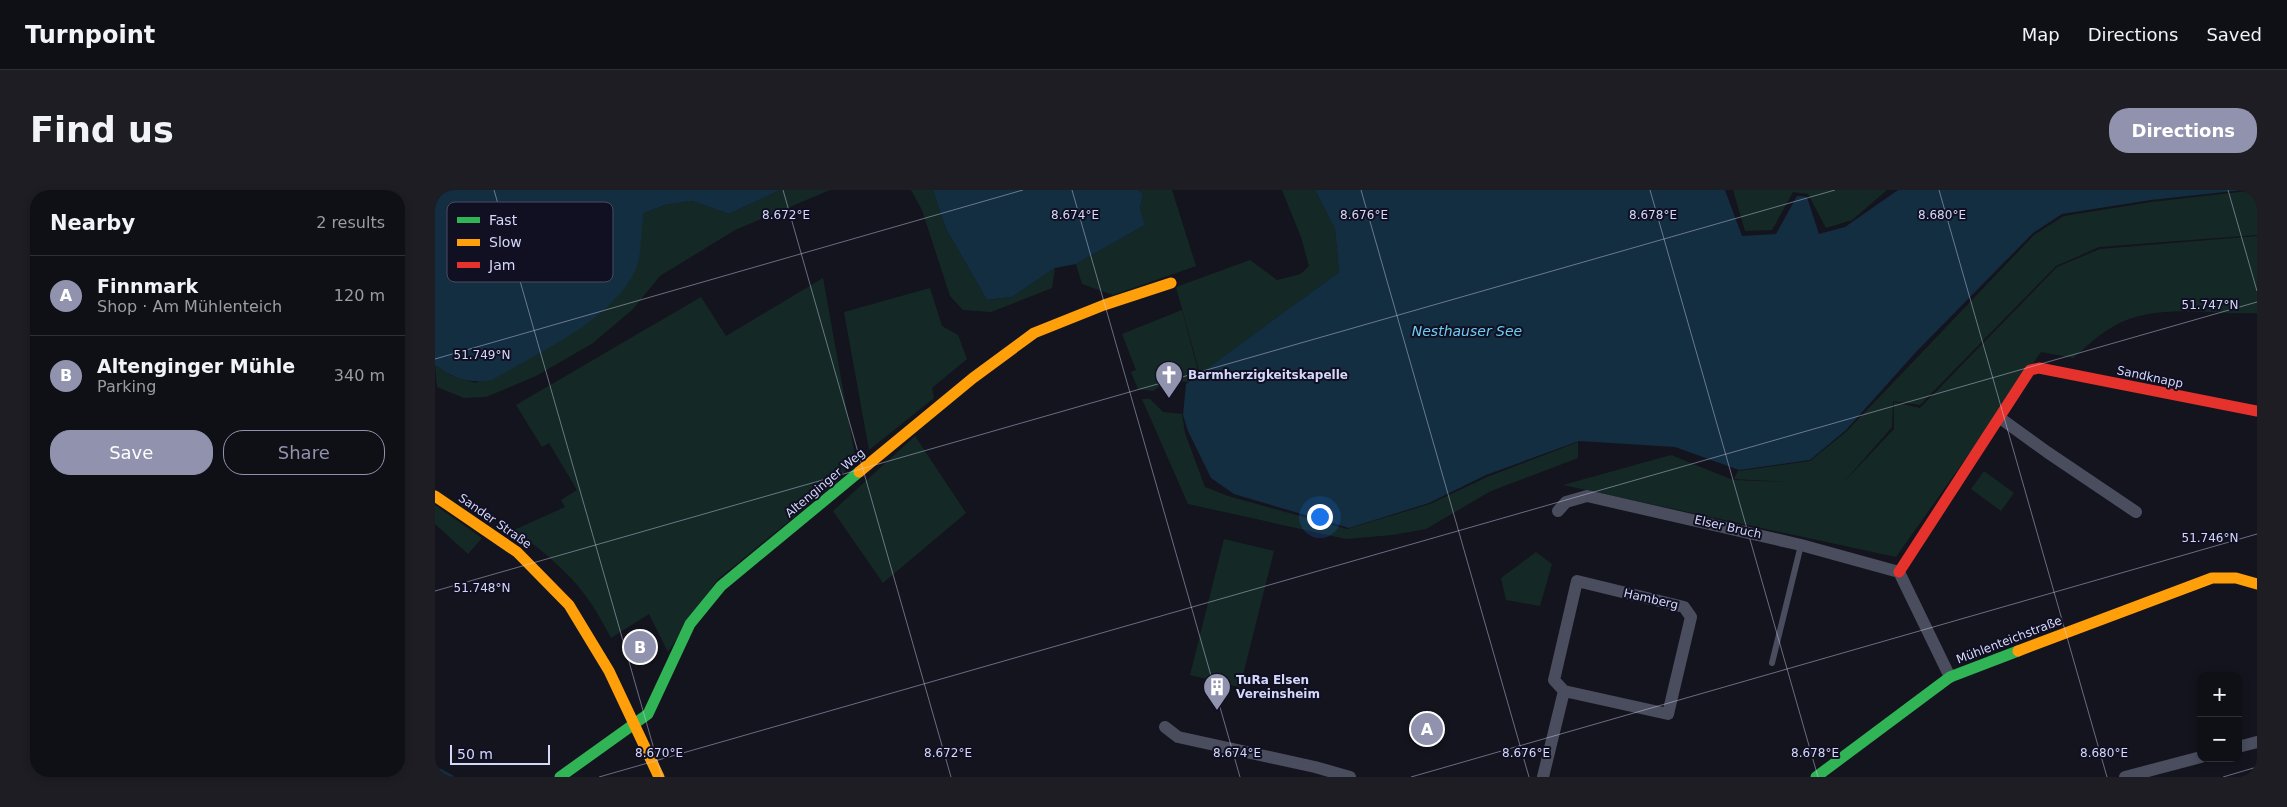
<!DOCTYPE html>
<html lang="en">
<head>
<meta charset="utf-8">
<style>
	:root { --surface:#0f0f16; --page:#1d1d23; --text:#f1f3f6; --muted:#9b9ca1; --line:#2f2f35; --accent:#9193ae }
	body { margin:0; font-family:"DejaVu Sans",sans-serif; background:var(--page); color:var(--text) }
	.controls { position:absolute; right:15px; bottom:15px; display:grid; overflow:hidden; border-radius:10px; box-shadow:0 2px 8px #0003 }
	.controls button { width:45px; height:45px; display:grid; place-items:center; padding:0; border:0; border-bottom:1px solid var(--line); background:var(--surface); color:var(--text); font:25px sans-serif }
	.scale { position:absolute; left:15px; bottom:12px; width:100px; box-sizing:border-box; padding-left:5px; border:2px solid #d5d8fb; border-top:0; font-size:14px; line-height:18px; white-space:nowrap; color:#d5d8fb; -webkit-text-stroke:4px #101022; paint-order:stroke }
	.you { position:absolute; left:884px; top:326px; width:18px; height:18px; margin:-12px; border:4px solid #fff; border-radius:50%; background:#1a73e8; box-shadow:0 0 0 8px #1a73e833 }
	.badge { display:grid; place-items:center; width:32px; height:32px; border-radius:50%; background:var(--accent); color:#fff; font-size:16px; font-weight:700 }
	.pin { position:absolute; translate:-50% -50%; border:2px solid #fff; box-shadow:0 1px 5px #0006 }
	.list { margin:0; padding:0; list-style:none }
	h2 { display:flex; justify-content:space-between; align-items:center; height:65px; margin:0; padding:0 20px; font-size:21px }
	h2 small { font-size:16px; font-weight:400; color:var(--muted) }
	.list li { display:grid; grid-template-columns:32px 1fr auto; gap:15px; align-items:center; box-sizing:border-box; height:80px; padding:0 20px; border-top:1px solid var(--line) }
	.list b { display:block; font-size:19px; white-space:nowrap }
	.list p { margin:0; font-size:16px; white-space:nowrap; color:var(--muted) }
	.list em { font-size:16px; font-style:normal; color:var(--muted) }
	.actions { display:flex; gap:10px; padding:15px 20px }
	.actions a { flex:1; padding:11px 0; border:1px solid var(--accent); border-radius:20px; text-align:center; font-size:18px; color:var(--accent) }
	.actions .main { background:var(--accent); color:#fff }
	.map { position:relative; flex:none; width:1822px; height:587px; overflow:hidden; border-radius:20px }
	header { display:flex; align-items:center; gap:30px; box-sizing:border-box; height:70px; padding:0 25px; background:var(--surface); border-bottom:1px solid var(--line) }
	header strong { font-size:24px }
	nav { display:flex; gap:28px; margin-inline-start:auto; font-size:18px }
	.intro { display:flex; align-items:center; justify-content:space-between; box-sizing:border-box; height:120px; padding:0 30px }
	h1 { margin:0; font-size:35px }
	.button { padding:12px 22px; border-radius:20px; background:var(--accent); color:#fff; font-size:18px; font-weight:700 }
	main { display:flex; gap:30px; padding:0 30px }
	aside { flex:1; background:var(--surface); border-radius:20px; box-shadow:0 2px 8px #0003 }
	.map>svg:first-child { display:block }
	.green { fill:#142925 }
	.water { fill:#132d41 }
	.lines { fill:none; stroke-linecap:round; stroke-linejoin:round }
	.stream { stroke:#132d41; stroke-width:4 }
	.lane { stroke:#4a4d5e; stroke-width:6 }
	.street { stroke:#4a4d5e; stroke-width:12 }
	.fast { stroke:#30b455; stroke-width:11 }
	.slow { stroke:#ff9f0a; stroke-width:11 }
	.jam { stroke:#e5322d; stroke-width:11 }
	.ticks { fill:none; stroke:#d5d8fb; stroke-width:1; stroke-opacity:0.45 }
	.labels { text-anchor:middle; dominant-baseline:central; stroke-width:4; stroke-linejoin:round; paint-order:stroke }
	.poi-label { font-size:12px; font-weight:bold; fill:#d5d8fb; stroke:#101022; text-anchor:start }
	.street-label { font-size:12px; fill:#d5d8fb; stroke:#101022 }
	.water-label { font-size:14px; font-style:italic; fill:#6dcdf1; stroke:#101022 }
	.key { fill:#101022; stroke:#4b4c63; stroke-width:1 }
	.key-label { font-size:14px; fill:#d5d8fb }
	.ticks-label { font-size:12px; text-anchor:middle; fill:#d5d8fb; stroke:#101022; stroke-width:4; stroke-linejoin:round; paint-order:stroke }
</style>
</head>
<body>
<header>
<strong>Turnpoint</strong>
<nav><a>Map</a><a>Directions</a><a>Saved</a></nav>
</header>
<div class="intro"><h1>Find us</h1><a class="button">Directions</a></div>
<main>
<aside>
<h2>Nearby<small>2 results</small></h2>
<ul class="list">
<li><span class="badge">A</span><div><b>Finnmark</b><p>Shop · Am Mühlenteich</p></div><em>120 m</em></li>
<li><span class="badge">B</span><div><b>Altenginger Mühle</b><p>Parking</p></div><em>340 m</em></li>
</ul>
<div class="actions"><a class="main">Save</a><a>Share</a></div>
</aside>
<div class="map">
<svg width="1822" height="587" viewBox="0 0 1822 587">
	<rect width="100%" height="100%" fill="#14141e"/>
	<path class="green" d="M345 0H395L300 40 225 86 198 119 158 153 101 186 51 207 29 208 2 197 0 175 17 186 41 193 206 36 209 23 230 15 257 11 294 24Z
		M476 0H498L511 39 552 110 577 107 620 78 617 98 556 122 528 120 515 106 487 20Z
		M703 0H737L761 76 678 105 647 94 641 74 710 35 705 18 708 4Z
		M847 0H880L900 39 904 82 765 184 741 97 815 70 842 90 866 84 874 76 866 47Z
		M1298 0H1452L1417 30 1391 38 1373 4 1358 2 1337 40 1310 41Z
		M1822 0V45L1664 57 1621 76 1485 215 1458 211 1457 237 1407 294 1459 239V212L1485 218 1622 77 1665 59 1822 46V123C1774 125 1717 111 1674 139 1661 147 1650 158 1638 168L1606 162 1461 367 1128 295 1236 265 1298 290 1352 292 1299 289 1303 281 1375 271 1412 241 1599 45 1629 26 1716 12Z
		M388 88 420 266 403 291 282 390 233 462 214 424 176 448C168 433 160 418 150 405 131 379 105 359 79 340L130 317 126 310 142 300 114 253 107 257 81 215 266 107 291 146Z
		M495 98 507 136 523 145 532 169 497 198 499 208 434 260 409 122Z
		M747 120 764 184 753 192 732 191 718 201 703 199 696 182 701 180 687 144Z
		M707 209H715L728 222 747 224 750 243 770 297 793 306 912 339 995 314 1052 287 1143 252V268L1056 301 991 339 957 345 911 349 753 314Z
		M480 246 531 323 448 393 398 321Z
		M1549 281 1579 303 1566 321 1536 299Z
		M0 315 47 348 33 364 0 334Z
		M789 349 839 361 805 497 755 485Z
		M1101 362 1117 374 1105 416 1071 410 1066 388Z"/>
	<path class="water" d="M0 0H345L294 24 257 11 230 15 209 23C205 39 207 67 201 79 177 131 104 162 57 190 33 194 20 189 0 175Z
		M498 0H703L708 4 705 18 710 35 641 74 620 78 577 107 552 110 511 39Z
		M880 0H1290L1307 46 1341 44 1362 6 1372 7 1384 44 1410 37 1463 0H1808L1716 10 1627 24 1598 43 1481 162 1411 240 1375 270 1304 280 1240 257 1144 251 1051 285 994 313 914 338 799 304 776 288 753 241 748 225 751 194 904 82 900 39Z"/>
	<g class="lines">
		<path class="stream" d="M0 578 17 587"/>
		<path class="lane" d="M1337 473 1366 355"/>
		<path class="street" d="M1565 228 1612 262 1701 322
			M1123 321 1131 312 1152 306 1366 355 1464 382 1515 487
			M1142 391 1249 417 1256 427 1233 524 1129 501 1119 490Z
			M730 537 743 547 880 577 915 587
			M1803 557 1822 552
			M1108 587 1129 501
			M1690 587 1766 567"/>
		<path class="fast" d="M125 587 213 524 255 434 286 396 424 282
			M1381 587 1515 487 1583 461"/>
		<path class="slow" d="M424 282 538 188 599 143 669 115 736 93
			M0 306 82 362 134 415 174 481 224 587
			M1583 461 1777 388H1801L1822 394"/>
		<path class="jam" d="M1464 382 1595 180 1604 178 1822 221"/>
	</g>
	<path class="ticks" d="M59 0 227 587M348 0 516 587M637 0 805 587M926 0 1094 587M1215 0 1383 587M1504 0 1672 587M1793 0 1822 101M0 169 588 0M0 401 1400 0M164 587 1822 112M976 587 1822 344M1788 587 1822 577"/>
	<defs>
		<symbol id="church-pin" viewBox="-11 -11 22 30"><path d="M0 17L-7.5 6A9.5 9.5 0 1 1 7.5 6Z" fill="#9193ae" stroke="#101022"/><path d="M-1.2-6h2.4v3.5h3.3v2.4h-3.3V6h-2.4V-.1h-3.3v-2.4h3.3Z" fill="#fff"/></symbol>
		<symbol id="building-pin" viewBox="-11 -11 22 30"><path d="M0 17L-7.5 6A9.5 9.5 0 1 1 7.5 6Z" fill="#9193ae" stroke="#101022"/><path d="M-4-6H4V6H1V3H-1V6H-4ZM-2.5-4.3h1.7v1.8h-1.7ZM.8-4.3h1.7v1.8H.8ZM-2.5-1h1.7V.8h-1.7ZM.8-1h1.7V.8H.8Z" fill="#fff"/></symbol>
	</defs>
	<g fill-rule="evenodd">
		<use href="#church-pin" x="718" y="169" width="32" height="43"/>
		<use href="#building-pin" x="766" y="481" width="32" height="43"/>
	</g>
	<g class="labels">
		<g class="poi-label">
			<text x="753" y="185">Barmherzigkeitskapelle</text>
			<text x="801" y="490">TuRa Elsen<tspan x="801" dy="14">Vereinsheim</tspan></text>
		</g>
		<g class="street-label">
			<text transform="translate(1715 187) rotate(12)">Sandknapp</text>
			<text transform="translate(390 293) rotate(-40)">Altenginger Weg</text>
			<text transform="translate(60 331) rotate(35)">Sander Straße</text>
			<text transform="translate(1293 337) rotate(13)">Elser Bruch</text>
			<text transform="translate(1216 409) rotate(13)">Hamberg</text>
			<text transform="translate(1574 450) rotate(-21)">Mühlenteichstraße</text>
		</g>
		<g class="water-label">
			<text x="1032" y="141">Nesthauser See</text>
		</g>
	</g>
	<rect x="12" y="12" width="166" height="80" rx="8" class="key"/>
	<rect x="22" y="27" width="23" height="6" fill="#30b455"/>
	<rect x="22" y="49" width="23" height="7" fill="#ff9f0a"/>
	<rect x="22" y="72" width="23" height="6" fill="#e5322d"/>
	<g class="key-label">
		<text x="54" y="35">Fast</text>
		<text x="54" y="57">Slow</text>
		<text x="54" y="80">Jam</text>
	</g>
	<g class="ticks-label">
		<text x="351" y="29">8.672°E</text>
		<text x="640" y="29">8.674°E</text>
		<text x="929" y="29">8.676°E</text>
		<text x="1218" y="29">8.678°E</text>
		<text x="1507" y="29">8.680°E</text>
		<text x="1775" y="119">51.747°N</text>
		<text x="47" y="169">51.749°N</text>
		<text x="1775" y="352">51.746°N</text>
		<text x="47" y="402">51.748°N</text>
		<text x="224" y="567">8.670°E</text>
		<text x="513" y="567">8.672°E</text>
		<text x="802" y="567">8.674°E</text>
		<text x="1091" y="567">8.676°E</text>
		<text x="1380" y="567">8.678°E</text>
		<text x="1669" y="567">8.680°E</text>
	</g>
</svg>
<div class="controls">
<button>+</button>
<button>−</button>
</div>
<div class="scale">50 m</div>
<div class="you"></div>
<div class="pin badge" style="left:992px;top:539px">A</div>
<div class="pin badge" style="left:205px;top:457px">B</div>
</div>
</main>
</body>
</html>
